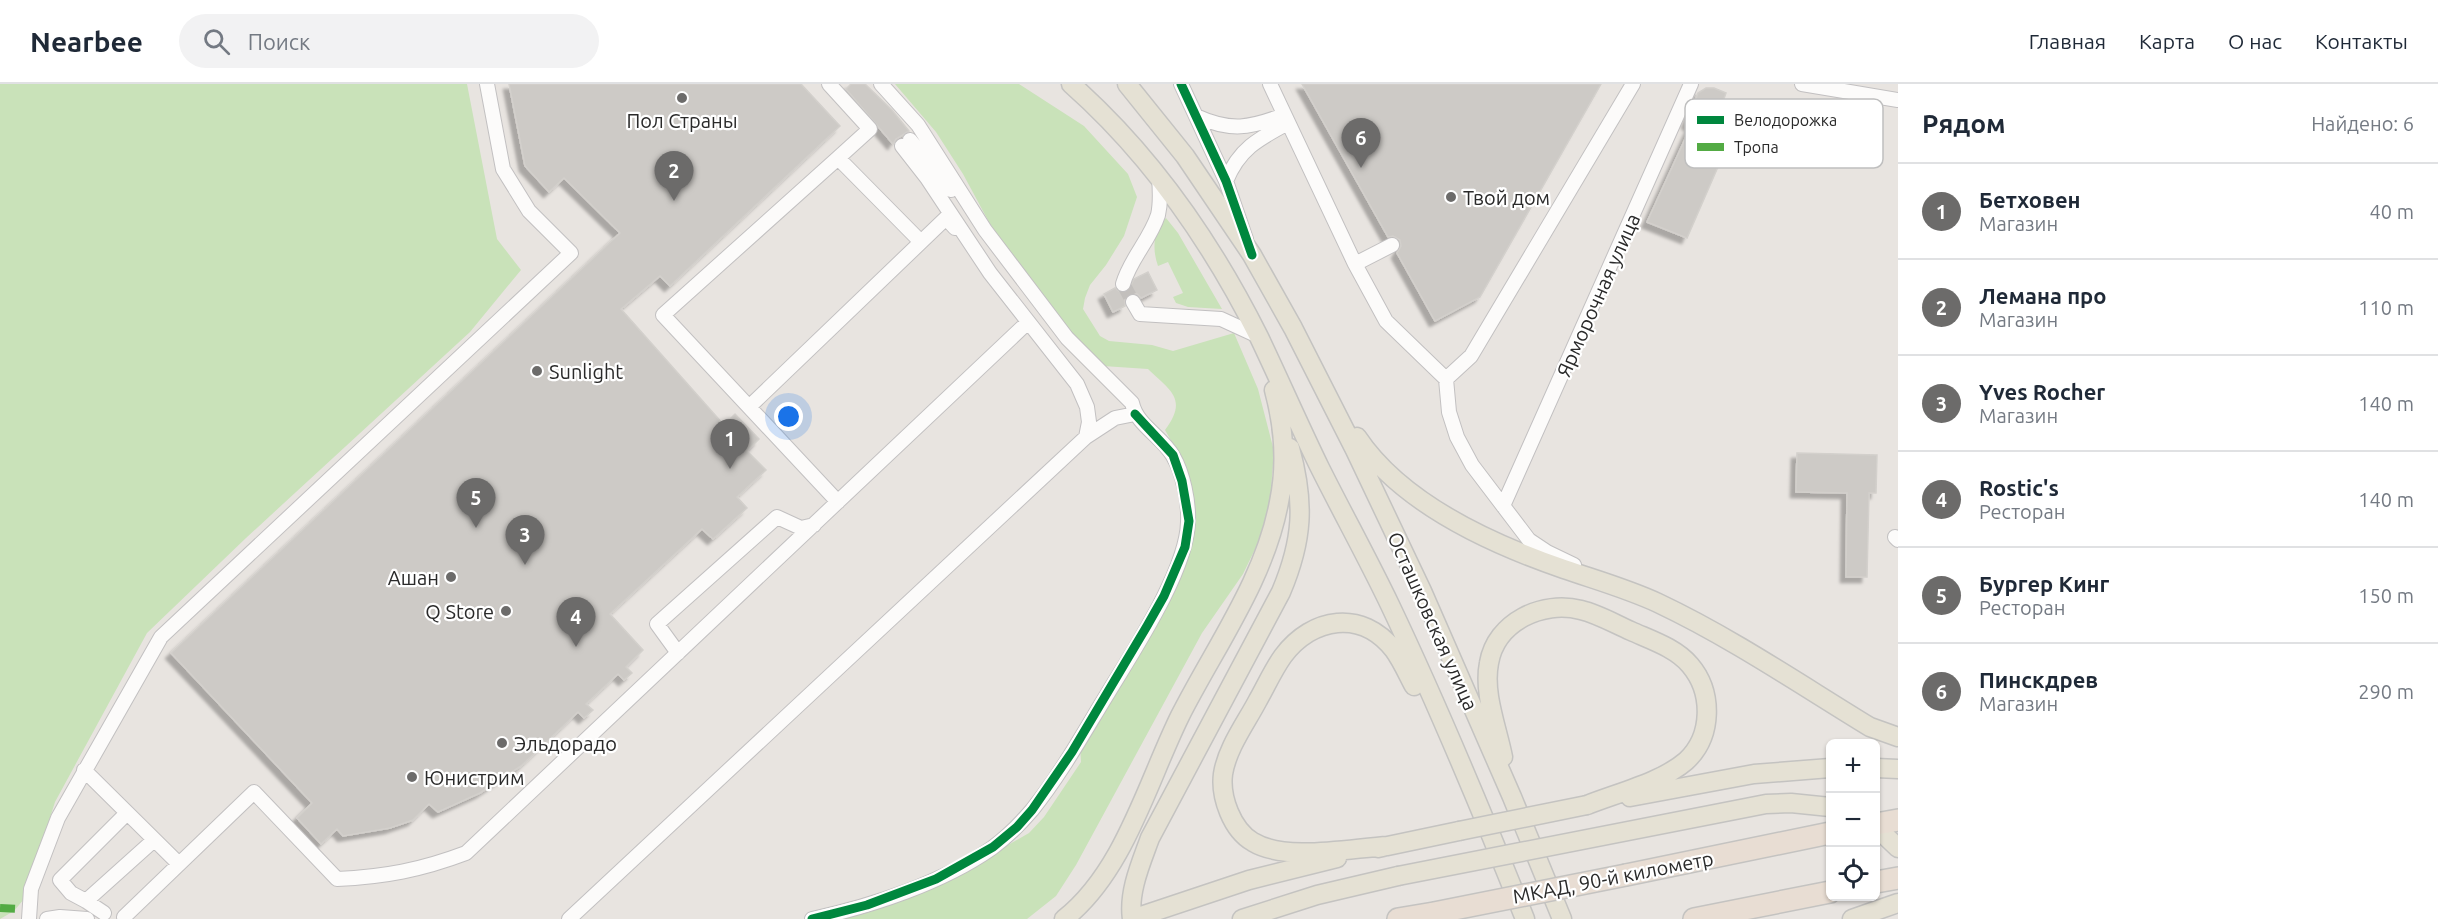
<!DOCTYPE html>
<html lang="ru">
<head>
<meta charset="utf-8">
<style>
	:root { --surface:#fff; --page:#f2f2f3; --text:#1f2937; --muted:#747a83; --line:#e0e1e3; --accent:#6c6b6a }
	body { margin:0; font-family:Ubuntu,sans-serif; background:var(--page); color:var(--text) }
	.controls { position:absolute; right:18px; bottom:18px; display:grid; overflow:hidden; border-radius:9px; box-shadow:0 2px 4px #0004 }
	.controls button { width:54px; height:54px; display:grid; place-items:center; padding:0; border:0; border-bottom:2px solid var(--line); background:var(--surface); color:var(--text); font:30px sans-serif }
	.you { position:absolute; left:789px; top:333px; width:21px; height:21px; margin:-15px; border:4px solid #fff; border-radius:50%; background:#1a73e8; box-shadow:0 0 0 9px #1a73e833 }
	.badge { display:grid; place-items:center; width:39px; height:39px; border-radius:50%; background:var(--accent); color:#fff; font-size:20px; font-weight:700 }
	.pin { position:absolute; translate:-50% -50px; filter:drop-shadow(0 2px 3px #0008) }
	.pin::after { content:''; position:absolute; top:32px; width:21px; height:18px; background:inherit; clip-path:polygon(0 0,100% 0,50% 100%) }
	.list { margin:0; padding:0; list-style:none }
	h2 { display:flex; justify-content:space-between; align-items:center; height:78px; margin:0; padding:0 24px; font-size:26px }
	h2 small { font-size:20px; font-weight:400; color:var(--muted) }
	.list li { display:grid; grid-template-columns:39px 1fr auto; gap:18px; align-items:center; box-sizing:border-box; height:96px; padding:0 24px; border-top:2px solid var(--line) }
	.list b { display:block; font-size:22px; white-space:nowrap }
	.list p { margin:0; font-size:20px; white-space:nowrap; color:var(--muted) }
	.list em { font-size:20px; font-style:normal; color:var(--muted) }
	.icon { flex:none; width:33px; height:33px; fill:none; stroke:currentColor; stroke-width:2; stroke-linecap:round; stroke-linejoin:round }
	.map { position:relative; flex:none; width:1898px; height:835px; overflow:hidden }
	header { display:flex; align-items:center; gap:36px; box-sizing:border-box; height:84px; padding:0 30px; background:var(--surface); border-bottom:2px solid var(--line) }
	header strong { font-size:28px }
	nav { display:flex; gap:33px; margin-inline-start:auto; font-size:21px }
	.search { width:420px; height:54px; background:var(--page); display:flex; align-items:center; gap:15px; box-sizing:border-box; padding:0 21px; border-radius:33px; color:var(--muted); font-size:22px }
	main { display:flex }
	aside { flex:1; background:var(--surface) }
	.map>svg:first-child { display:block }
	.green { fill:#c9e2b9 }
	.building { fill:#cdcac6; stroke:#d3d0cc; stroke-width:1.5; filter:url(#shadow) }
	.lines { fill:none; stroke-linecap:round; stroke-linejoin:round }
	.minor-tunnel { stroke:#c2bfbc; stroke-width:14; stroke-dasharray:14 7; stroke-linecap:butt }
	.minor-casing { stroke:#c2c0c1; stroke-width:16 }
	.major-casing { stroke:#c4c3c1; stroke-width:21 }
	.highway-casing { stroke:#c4c3c1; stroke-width:24 }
	.minor { stroke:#fcfbfa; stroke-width:14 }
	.major { stroke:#e5e1d4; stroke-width:18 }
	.highway { stroke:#e8ddd3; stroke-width:21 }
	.major-bridge-casing { stroke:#c4c3c1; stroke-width:21; stroke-linecap:butt }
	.highway-bridge-casing { stroke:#c4c3c1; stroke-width:24; stroke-linecap:butt }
	.major-bridge { stroke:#e5e1d4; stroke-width:18 }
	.highway-bridge { stroke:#e8ddd3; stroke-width:21 }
	.quiet { stroke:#53ab44; stroke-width:8; stroke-dasharray:15 8; stroke-linecap:butt }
	.cycleway-casing { stroke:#fff; stroke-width:13 }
	.cycleway { stroke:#00873e; stroke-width:9 }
	.poi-dot { fill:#6c6b6a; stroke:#fff; stroke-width:2 }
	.labels { text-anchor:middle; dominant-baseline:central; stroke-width:4.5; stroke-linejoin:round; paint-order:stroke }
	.poi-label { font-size:20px; fill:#2a2a2a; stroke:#fff; text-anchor:start }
	.street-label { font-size:20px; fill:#2a2a2a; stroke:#fff }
	.key { fill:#fff; stroke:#bfbfbf; stroke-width:1.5 }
	.key-label { font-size:16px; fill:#2a2a2a }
</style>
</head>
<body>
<header>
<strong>Nearbee</strong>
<div class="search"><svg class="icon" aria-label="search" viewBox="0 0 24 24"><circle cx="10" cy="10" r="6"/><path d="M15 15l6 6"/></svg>Поиск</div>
<nav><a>Главная</a><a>Карта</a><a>О нас</a><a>Контакты</a></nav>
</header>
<main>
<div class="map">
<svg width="1898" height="835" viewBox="0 0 1898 835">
	<defs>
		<filter id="shadow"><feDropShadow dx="-5.5" dy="5.5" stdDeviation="1.5" flood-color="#0004"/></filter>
	</defs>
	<rect width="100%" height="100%" fill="#e8e4e0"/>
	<path class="green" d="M0 0H467L497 155 521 186 470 248 246 454 147 549 55 718 24 815 14 827 0 835Z
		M895 0H1019L1084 42 1128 90 1137 113 1124 152 1106 181 1090 201 1085 214 1083 225 1100 252 1109 257 1152 261 1173 267 1234 249 1258 305 1274 367 1270 418 1261 453 1243 490 1202 549 1076 781 1056 812 1027 835H841L994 769 1029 749 1044 733 1081 678 1080 661 1191 456 1177 367 1165 346C1188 315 1171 307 1148 285L1103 282 1091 273 1056 231 990 140 963 90 936 48Z
		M1166 134 1178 149 1222 225 1188 223 1176 219 1173 213 1183 209 1168 178 1158 182C1152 165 1153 148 1166 134Z"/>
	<path class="building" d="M509 0H801L840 42 670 202 660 192 621 225 724 341 735 330 759 355 747 367 766 386 737 413 747 424 713 455 702 445 610 530 643 566 626 583 632 589 624 596 618 590 586 620 593 626 584 634 578 628 521 682 480 709 438 728 429 720 413 736 390 744 343 752 337 745 321 760 297 734 312 719 171 569 620 149 564 94 549 108 525 82Z
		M851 0H865L892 26 909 47 896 55 893 60 846 5Z
		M1302 0H1601L1480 213 1435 237 1397 169 1401 162 1400 156 1393 152 1388 153Z
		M1706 4H1714L1726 9 1718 32 1733 25 1737 35 1745 31 1748 41 1757 36 1760 46 1771 40 1760 64 1731 53 1687 154 1647 138 1691 42 1687 39 1698 9Z
		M1148 188 1157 206 1141 214 1137 210H1129L1125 214V222L1113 228 1104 210 1115 204 1121 209 1128 207 1134 195Z
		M1797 369 1877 371 1876 409H1869L1867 493H1846L1847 409 1796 408Z"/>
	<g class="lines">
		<path class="minor-tunnel" d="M1123 200 1133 218"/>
		<defs>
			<path id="minor" d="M829 0 870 45 838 74
				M1181 0 1226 97 1246 155
				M1270 0 1355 180 1392 161
				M1802 0 1898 16
				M1196 32C1231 48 1250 44 1284 31
				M910 56 951 106
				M902 62 927 94 990 189 1077 300 1087 323 1089 338 1086 353
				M1226 97C1239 65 1258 55 1288 39
				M1355 180 1386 237 1446 295 1449 328 1457 353 1472 381 1529 456 1547 468 1574 481
				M1123 200C1130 175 1150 156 1158 131 1161 118 1160 106 1159 93
				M1133 218 1140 230 1221 235 1258 252
				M1446 295 1471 272 1633 0
				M749 323 946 134 955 144
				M838 418 663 231 838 74 921 158
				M1503 422 1691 0
				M1895 453 1898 456
				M678 569 657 540 777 433 801 444 814 441
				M84 686 178 779
				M86 817 71 809 60 796 127 729
				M104 829 86 817 154 756
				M124 833 254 708 337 795C384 793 421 786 466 769L1027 239
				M29 835 31 805 58 734 161 553 571 169 529 127 503 85 487 0
				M47 835 60 833 87 835
				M569 835 1086 353 1115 334 1135 330
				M812 835C872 822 942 799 992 764 1007 753 1020 740 1032 726 1061 690 1084 648 1108 609 1134 566 1187 486 1188 438 1189 418 1183 389 1173 372 1162 352 1137 342 1132 319L1067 254 985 146 918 41 881 0"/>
			<path id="major" d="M1071 0C1150 70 1212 159 1259 253 1280 297 1299 341 1320 384 1343 430 1368 475 1390 521 1439 624 1483 730 1525 835
				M1127 0 1185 72 1252 171 1293 244 1355 366 1422 507 1512 713 1562 835
				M1357 353C1401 419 1491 460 1564 485 1596 496 1628 505 1658 519 1732 554 1801 601 1870 643L1898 653
				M1503 673C1497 643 1483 609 1489 579 1496 538 1542 516 1581 526 1598 530 1615 540 1631 547 1651 556 1676 564 1690 581 1713 608 1713 652 1686 677 1662 698 1617 709 1587 721
				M1876 684 1898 685
				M1630 713 1754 690 1830 684
				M1876 743 1898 764
				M1388 762C1351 764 1286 778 1253 758 1232 746 1220 713 1223 690 1227 664 1246 639 1258 616 1266 602 1273 586 1283 572 1312 533 1362 525 1394 566 1402 577 1408 591 1414 602
				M1378 764 1459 747
				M1064 835C1124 788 1147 699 1180 632 1215 563 1265 495 1279 418 1287 380 1284 343 1274 306
				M1132 835C1128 808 1141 779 1150 754L1281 508C1303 456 1305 419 1290 364
				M1132 835 1249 796 1337 774
				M1242 835 1317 811 1398 792
				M1852 835 1898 819"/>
			<path id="highway" d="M1876 740 1898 736
				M1626 791 1830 749
				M1876 798 1898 794
				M1398 835 1434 829
				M1694 835 1830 808"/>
		</defs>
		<use href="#minor" class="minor-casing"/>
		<use href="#major" class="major-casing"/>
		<use href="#highway" class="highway-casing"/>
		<use href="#minor" class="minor"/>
		<use href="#major" class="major"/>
		<use href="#highway" class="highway"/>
		<defs>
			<path id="major-bridge" d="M1459 747 1587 721
				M1398 792 1766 720 1791 719 1830 723"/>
			<path id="highway-bridge" d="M1434 829 1626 791"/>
		</defs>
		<use href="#major-bridge" class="major-bridge-casing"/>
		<use href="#highway-bridge" class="highway-bridge-casing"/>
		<use href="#major-bridge" class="major-bridge"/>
		<use href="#highway-bridge" class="highway-bridge"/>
		<path class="quiet" d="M0 824 20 825"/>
		<defs>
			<path id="cycleway" d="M1181 0 1226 97 1252 171
				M812 835 867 821 936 795 993 763 1017 743 1032 726 1072 668 1147 542 1164 512 1185 463 1189 437 1182 397 1173 371 1135 330"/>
		</defs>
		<use href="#cycleway" class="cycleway-casing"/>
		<use href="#cycleway" class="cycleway"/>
	</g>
	<g class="poi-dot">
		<circle cx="682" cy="14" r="6"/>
		<circle cx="1451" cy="113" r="6"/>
		<circle cx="537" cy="287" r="6"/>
		<circle cx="451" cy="493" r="6"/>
		<circle cx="506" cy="527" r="6"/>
		<circle cx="502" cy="659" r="6"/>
		<circle cx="412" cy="693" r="6"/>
	</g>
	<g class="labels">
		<g class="poi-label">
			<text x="682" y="36" text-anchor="middle">Пол Страны</text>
			<text x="1463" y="113">Твой дом</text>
			<text x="549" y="287">Sunlight</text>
			<text x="439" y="493" text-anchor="end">Ашан</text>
			<text x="494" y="527" text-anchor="end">Q Store</text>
			<text x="514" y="659">Эльдорадо</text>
			<text x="424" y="693">Юнистрим</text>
		</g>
		<g class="street-label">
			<text transform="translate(1598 211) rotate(-66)">Ярморочная улица</text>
			<text transform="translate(1433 537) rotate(66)">Осташковская улица</text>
			<text transform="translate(1613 793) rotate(-11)">МКАД, 90-й километр</text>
		</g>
	</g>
	<rect x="1685" y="15" width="198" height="69" rx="9" class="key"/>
	<rect x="1697" y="32" width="27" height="8" fill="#00873e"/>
	<rect x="1697" y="59" width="27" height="8" fill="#53ab44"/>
	<g class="key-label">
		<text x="1734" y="42">Велодорожка</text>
		<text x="1734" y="69">Тропа</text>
	</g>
</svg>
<div class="controls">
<button>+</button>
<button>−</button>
<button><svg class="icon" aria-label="locate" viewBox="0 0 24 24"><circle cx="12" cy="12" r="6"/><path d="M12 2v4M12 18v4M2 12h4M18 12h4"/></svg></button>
</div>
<div class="you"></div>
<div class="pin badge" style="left:730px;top:385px">1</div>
<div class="pin badge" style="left:674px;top:117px">2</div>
<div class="pin badge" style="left:525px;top:481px">3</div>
<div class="pin badge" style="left:576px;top:563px">4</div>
<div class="pin badge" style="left:476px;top:444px">5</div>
<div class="pin badge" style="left:1361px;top:84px">6</div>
</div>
<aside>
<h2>Рядом<small>Найдено: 6</small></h2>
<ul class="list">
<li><span class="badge">1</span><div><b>Бетховен</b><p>Магазин</p></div><em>40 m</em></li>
<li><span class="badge">2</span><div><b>Лемана про</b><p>Магазин</p></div><em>110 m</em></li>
<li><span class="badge">3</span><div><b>Yves Rocher</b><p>Магазин</p></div><em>140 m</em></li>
<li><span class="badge">4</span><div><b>Rostic's</b><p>Ресторан</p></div><em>140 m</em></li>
<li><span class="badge">5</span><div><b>Бургер Кинг</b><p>Ресторан</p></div><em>150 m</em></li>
<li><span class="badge">6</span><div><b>Пинскдрев</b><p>Магазин</p></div><em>290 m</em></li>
</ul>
</aside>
</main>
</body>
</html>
